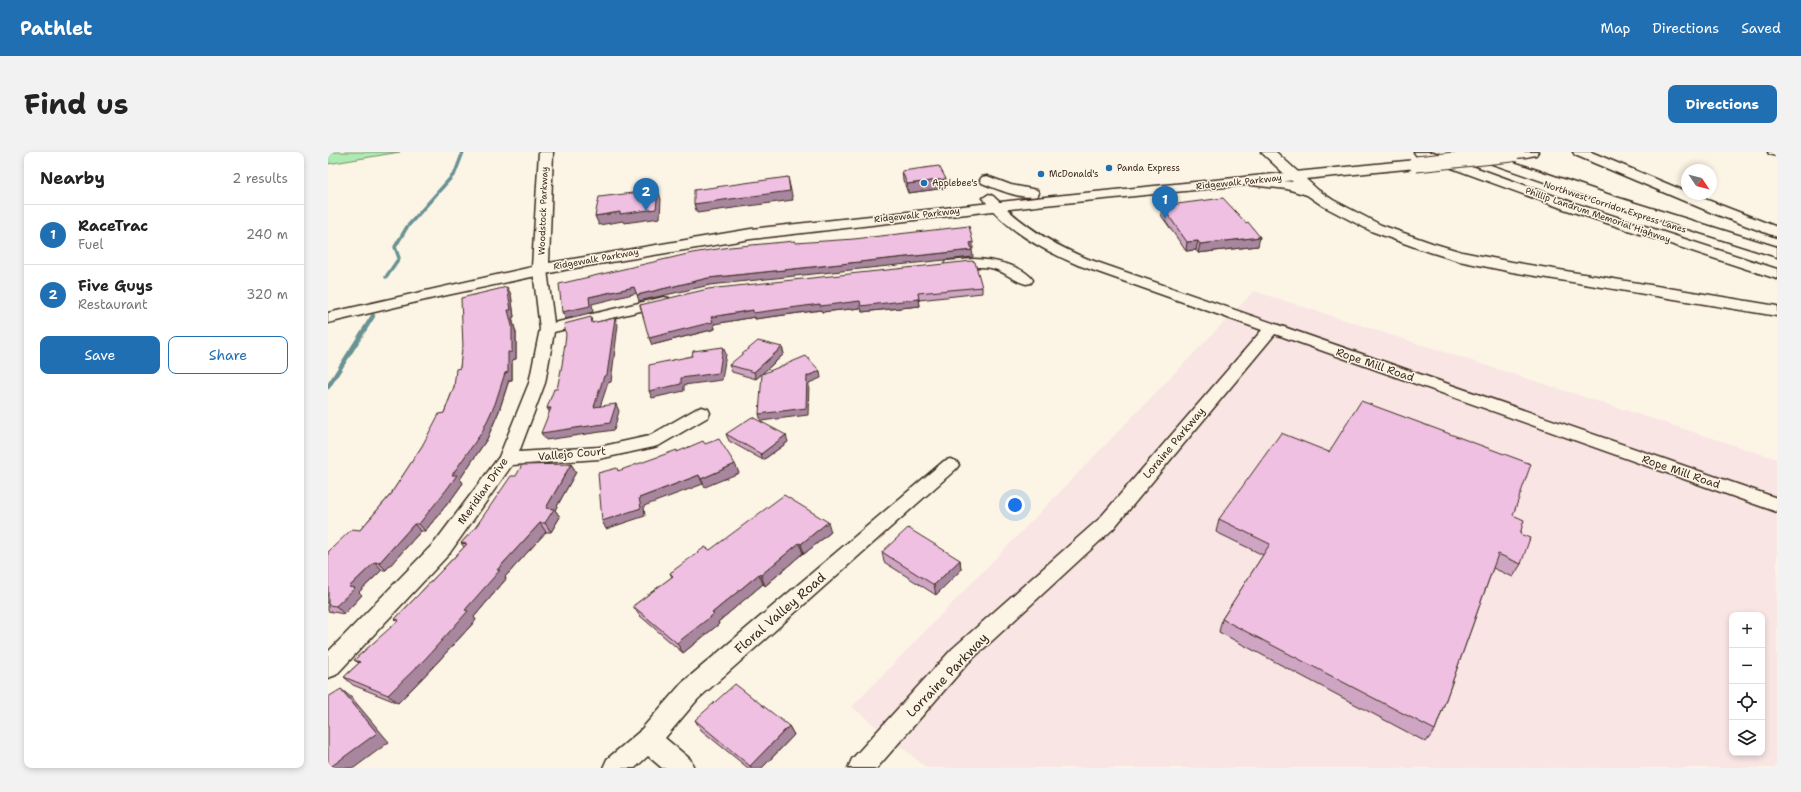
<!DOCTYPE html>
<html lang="en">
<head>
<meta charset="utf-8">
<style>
	:root { --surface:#fff; --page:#f2f2f2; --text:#222; --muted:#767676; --line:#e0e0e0; --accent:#1f6fb2 }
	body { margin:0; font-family:"Shantell Sans",sans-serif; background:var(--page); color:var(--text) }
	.controls { position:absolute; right:12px; bottom:12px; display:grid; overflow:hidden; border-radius:8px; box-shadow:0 2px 6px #0003 }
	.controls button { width:36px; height:36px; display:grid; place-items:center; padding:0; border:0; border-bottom:1px solid var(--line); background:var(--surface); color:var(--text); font:20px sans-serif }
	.compass { position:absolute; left:1353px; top:12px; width:36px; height:36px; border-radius:50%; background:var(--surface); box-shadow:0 2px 6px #0003; rotate:125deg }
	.you { position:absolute; left:687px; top:353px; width:14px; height:14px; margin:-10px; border:3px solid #fff; border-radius:50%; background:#1a73e8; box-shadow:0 0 0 6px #1a73e833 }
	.badge { display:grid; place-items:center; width:26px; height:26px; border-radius:50%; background:var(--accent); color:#fff; font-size:13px; font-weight:700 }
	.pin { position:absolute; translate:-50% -33px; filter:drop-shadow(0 1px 2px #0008) }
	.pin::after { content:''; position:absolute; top:21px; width:14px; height:12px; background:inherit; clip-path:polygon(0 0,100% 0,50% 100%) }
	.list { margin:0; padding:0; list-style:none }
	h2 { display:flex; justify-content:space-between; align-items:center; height:52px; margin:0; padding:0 16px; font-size:17px }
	h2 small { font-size:13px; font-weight:400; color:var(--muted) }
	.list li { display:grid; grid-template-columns:26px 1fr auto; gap:12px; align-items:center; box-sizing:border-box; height:60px; padding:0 16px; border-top:1px solid var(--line) }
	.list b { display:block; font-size:15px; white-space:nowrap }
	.list p { margin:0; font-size:13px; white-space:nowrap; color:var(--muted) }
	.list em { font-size:13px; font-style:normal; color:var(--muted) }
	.actions { display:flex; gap:8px; padding:12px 16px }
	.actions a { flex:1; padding:9px 0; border:1px solid var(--accent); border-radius:8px; text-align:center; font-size:14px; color:var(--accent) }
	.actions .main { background:var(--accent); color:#fff }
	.icon { flex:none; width:22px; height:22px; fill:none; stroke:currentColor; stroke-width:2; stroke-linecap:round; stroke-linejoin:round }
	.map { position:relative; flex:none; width:1449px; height:616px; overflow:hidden; border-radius:8px }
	header { display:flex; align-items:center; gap:24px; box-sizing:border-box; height:56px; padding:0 20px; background:var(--accent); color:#fff }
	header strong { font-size:19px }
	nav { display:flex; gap:22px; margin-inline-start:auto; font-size:14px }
	.intro { display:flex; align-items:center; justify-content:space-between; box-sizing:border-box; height:96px; padding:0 24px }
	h1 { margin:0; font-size:28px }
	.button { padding:10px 18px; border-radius:8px; background:var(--accent); color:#fff; font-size:14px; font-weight:700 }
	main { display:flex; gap:24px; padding:0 24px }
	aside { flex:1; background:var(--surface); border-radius:8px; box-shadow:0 2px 6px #0003 }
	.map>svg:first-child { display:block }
	.built { fill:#f8e5e4; fill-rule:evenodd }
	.green { fill:#adebb2; stroke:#748a68 }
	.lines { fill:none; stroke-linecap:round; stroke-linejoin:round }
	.stream-far1 { stroke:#689293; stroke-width:3.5 }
	.stream { stroke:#689293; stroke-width:4.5 }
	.minor-casing { stroke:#3b2a1e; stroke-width:3 }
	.major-casing { stroke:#3b2a1e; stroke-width:3 }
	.highway-casing { stroke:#3b2a1e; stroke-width:3 }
	.minor { fill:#fcf5e5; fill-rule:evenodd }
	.major { fill:#fcf5e5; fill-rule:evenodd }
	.highway { fill:#fcf5e5; fill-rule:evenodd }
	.major-bridge-casing { stroke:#3b2a1e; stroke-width:17; stroke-linecap:butt }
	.major-bridge { stroke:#fcf5e5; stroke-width:15 }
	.wall { fill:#cea5c2; stroke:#3b2a1e }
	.shaded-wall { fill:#a7869e; stroke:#3b2a1e }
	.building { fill:#efc0e2; stroke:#3b2a1e }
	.poi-dot { fill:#1f6fb2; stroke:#fcf5e5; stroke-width:1.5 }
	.labels { text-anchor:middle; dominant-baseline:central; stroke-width:3; stroke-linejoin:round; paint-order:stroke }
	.far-poi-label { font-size:9px; fill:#3b2a1e; stroke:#fcf5e5; text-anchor:start }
	.far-street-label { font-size:9px; fill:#3b2a1e; stroke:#fcf5e5 }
	.street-label { font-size:11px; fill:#3b2a1e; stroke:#fcf5e5 }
	.near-street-label { font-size:13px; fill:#3b2a1e; stroke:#fcf5e5 }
</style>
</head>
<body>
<header>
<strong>Pathlet</strong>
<nav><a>Map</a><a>Directions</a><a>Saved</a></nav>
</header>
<div class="intro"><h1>Find us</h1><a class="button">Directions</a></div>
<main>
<aside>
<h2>Nearby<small>2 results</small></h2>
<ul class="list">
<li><span class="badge">1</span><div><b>RaceTrac</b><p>Fuel</p></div><em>240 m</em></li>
<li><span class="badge">2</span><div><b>Five Guys</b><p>Restaurant</p></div><em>320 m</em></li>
</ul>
<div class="actions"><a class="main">Save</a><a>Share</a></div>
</aside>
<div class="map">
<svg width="1449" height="616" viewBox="0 0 1449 616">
	<rect width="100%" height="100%" fill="#fcf5e5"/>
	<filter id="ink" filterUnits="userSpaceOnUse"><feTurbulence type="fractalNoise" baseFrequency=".025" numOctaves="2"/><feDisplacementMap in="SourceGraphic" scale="8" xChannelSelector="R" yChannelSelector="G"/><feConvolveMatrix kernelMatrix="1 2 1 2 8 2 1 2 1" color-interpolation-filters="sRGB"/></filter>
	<g filter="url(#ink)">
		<path class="built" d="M926 139 1449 307V616H599L524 555ZM1404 463H1434V601H1404Z"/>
		<path class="green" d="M0 0H72L0 12Z"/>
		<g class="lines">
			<path class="stream-far1" d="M58 125 71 106 67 95 79 75 127 21 135 0"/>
			<path class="stream" d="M0 235 45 164"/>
			<defs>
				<path id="minor" d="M1440 0H1449V4L1441 2Z
					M661 42 665 44C693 72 723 92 760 107L1449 346V360L947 182 785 377 640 511 549 616H520L524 607 624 497 771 367 934 178 750 113C715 98 677 78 655 46Z
					M645 107C662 107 695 113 705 128L703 131 698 132C686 129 676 119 663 116 648 113 633 118 618 115L616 112 618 109Z
					M212 114 217 115 219 118 226 171 336 145 341 146 343 149 341 152 226 180 217 231 191 300 271 295 321 284 368 257 374 255 380 257 382 261 380 265 332 293 326 295 271 307 184 313 121 402 8 523 0 526V500L107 390 171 305 201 231 212 177 205 118 207 115Z
					M622 307 628 309 631 313 628 317 370 547 337 586 362 607 366 616H334L320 604 307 616H275L279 607 311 580 354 531 616 309Z"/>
				<path id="major" d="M211 0H225L221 111 423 77 717 45 1088 8 1093 9 1095 12 1093 15 1088 16 717 53 423 87 241 117 110 145 0 171V161L204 115Z
					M1179 0H1210L1208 3C1199 5 1188 7 1179 5L1177 2Z
					M659 24 683 33 709 38 711 41 709 44C694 48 669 37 654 31L652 28 654 25Z"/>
				<path id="highway" d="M933 0H948L990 38 1005 48 1053 73 1104 91 1134 100 1184 110 1449 154V164L1184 120 1131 109 1092 97 1043 79 995 54 979 43 959 37 914 32 912 29 914 26 919 25 965 30Z
					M1086 0H1105L1246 51 1449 117V127L1236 57 1088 3Z
					M1140 0H1156L1288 45 1449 95V105L1278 51 1141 4Z
					M1245 0H1263L1359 40V42H1364L1449 75V85L1387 62 1247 3Z"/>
			</defs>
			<use href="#minor" class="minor-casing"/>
			<use href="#major" class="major-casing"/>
			<use href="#highway" class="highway-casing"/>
			<use href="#minor" class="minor"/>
			<use href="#major" class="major"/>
			<use href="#highway" class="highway"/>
			<defs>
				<path id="major-bridge" d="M1088 12 1184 2"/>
			</defs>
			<use href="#major-bridge" class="major-bridge-casing"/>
			<use href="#major-bridge" class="major-bridge"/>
		</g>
		<path class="wall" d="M574 19 618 36 580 41 575 28Z
			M834 54 930 94 870 101 868 98 858 99 833 63Z
			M654 135V141L591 148 592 154 534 160 533 156 494 160 493 158 427 167V165L386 172 387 177 324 193 312 153Z
			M183 142 186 165 184 166 188 181V207L184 208V228H181L171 259 159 287 132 327 135 331 125 345 97 379H93L58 418H54L31 440 34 443 16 462 0 459V400L32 378 64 341V340L116 261 126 235 132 216 135 195Z
			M454 195 456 202 428 227 404 220 401 213Z
			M398 282 460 290 435 308 401 289Z
			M1001 300 1185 363 1192 382 1193 412 1185 425 1165 416 1107 578 1098 590 891 480 894 467 935 403 888 380 891 367Z
			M243 312 248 320 227 358 232 365 223 380H218L177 425 178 427 146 465 148 468 106 514 70 551 25 533 16 525 31 511 26 508 70 470 67 467 136 395 133 391 147 376 188 324Z
			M503 380 476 402 475 401 437 434 435 432 390 470 391 472 355 501 311 463 305 454 344 425 342 421 382 398Z
			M554 400 632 408 633 418 608 443 556 410Z
			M367 568 461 574 466 583 434 616H420L373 578Z"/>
		<path class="shaded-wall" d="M460 25 465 48 369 61 366 52Z
			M618 27V36L580 41 579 32Z
			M330 38 333 47 332 66 296 71 295 69 271 73 267 64 292 60Z
			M932 85 930 94 870 101 872 92Z
			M870 89 868 98 858 99 859 90Z
			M645 90V97H643L642 91Z
			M644 98 645 105 382 133 311 149 309 143 380 126Z
			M179 135 183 142 186 165 184 166 188 181V207L184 208V228H181L171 259 159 287 132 327 135 331 125 345 97 379 91 372 124 323 177 221 180 158Z
			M306 135 309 141 264 152 265 160 238 167 234 160 261 145Z
			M591 147 592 154 534 160 533 156 494 160 493 158 427 167V165L386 172 387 177 324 193 321 186 383 165 425 158 492 152 532 149Z
			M287 166 290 173 283 230 280 231 270 261 266 255Z
			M395 195 398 202 394 228 356 233V239L324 246 321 239 353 226Z
			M454 195 456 202 428 227 426 220Z
			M492 219 493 226 481 231 480 263 433 269 431 262 479 224Z
			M288 252 291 259 286 278 218 288 213 281Z
			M219 256H223V263Z
			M458 283 460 290 435 308 433 302Z
			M243 312 248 320 227 358 232 365 223 380 217 371 218 356Z
			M407 312 411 321 377 335 373 327Z
			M371 323 375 332 316 354 317 364 278 377 274 369 311 346Z
			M500 370 503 380 476 402 473 392Z
			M212 371 218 380 177 425 178 427 146 465 148 468 106 514 70 551 60 543 137 458 169 418Z
			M86 372 93 379 58 418 51 411Z
			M471 391 475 401 437 434 433 423Z
			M632 408 633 418 608 443 606 433Z
			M47 410 54 418 31 440 34 443 16 462 8 454 21 435Z
			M431 422 435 432 390 470 391 472 355 501 349 491 384 461Z
			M13 537 24 546 61 590 26 616H1Z
			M461 574 466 583 434 616H424L422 614Z"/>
		<path class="building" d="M611 14 618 27 579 32 574 19Z
			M460 25 462 39 366 52V38Z
			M330 38 328 57 292 62V60L267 64 271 45Z
			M895 46 918 71 920 70 932 85 872 92 870 89 859 90 834 54Z
			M641 74 645 90 642 91 644 98 380 126 309 143 306 135 261 145 262 154 234 160 231 132 364 101 402 95 467 89V91L526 87Z
			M644 109 647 110 654 135 590 141 591 147 533 154 532 149 492 154V152L425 161V158L383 165 385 170 321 186 312 153 380 137Z
			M179 135 183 158H180L184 174V200H180V220L177 221 167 252 154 280 124 323H129L119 337 91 372H86L51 411 47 410 21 435 27 436 8 454 0 453V400L24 377 32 378 65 340H64L94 294 111 262 116 261 126 235 128 217 132 216 134 196 135 195 133 146Z
			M263 165 264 171 287 166 279 223 276 224 266 255 288 252 282 271 213 281 223 256H219L226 237H229L234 213 238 183 236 172Z
			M430 189 454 195 426 220 401 213Z
			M395 195 391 221 353 226V232L321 239V213L364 204 365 199Z
			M478 204 492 219 479 224 478 256 431 262 434 222Z
			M1033 249 1203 312 1185 363 1196 368 1192 382 1202 386 1193 412 1170 402 1107 578 894 467 942 392 891 367 953 281 1001 300Z
			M424 265 458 283 433 302 398 282Z
			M391 287 407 312 373 327 371 323 311 346 313 356 274 369 270 321 289 316 290 319 349 298V300L375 289 377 292Z
			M243 312 218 356 226 357 217 371H212L169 418H172L137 458 140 459 98 506 60 543 16 525 32 510 26 508 71 468 67 467 139 392 133 391 147 376 183 324H188L194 313Z
			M456 343 500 370 473 392 471 391 433 423 431 422 384 461 386 462 349 491 305 454 345 424 342 421 377 395 382 398Z
			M580 376 632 408 606 433 554 400Z
			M407 532 461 574 422 614 367 568Z
			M13 537 49 581 1 616H0V545Z"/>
	</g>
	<g class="poi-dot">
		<circle cx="781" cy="16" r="4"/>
		<circle cx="713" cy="22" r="4"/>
		<circle cx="596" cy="31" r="4"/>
	</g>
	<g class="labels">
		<g class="far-poi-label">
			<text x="789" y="16">Panda Express</text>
			<text x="721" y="22">McDonald's</text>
			<text x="604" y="31">Applebee's</text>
		</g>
		<g class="far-street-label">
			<text transform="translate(911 30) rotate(-6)">Ridgewalk Parkway</text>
			<text transform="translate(1287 55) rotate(18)">Northwest Corridor Express Lanes</text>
			<text transform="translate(215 59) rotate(-88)">Woodstock Parkway</text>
			<text transform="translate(589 63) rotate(-6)">Ridgewalk Parkway</text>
			<text transform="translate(1270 63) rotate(19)">Phillip Landrum Memorial Highway</text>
			<text transform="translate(268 107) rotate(-10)">Ridgewalk Parkway</text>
		</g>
		<g class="street-label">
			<text transform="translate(1047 213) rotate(19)">Rope Mill Road</text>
			<text transform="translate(846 291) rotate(-50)">Loraine Parkway</text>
			<text transform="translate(244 302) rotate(-5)">Vallejo Court</text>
			<text transform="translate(1353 320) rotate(19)">Rope Mill Road</text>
			<text transform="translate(155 339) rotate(-55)">Meridian Drive</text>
		</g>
		<g class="near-street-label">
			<text transform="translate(452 461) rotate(-41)">Floral Valley Road</text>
			<text transform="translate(619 523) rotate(-46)">Lorraine Parkway</text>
		</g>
	</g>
</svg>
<div class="controls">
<button>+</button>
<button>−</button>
<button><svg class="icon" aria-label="locate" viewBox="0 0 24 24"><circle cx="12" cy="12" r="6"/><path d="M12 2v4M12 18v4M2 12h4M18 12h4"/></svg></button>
<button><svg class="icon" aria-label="layers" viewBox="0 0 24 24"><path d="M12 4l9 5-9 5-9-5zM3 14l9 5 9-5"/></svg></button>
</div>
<svg class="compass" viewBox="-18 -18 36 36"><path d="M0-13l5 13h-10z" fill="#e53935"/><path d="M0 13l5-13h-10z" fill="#767676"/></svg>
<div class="you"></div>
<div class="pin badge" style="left:837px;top:67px">1</div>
<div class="pin badge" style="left:318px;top:59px">2</div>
</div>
</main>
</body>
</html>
